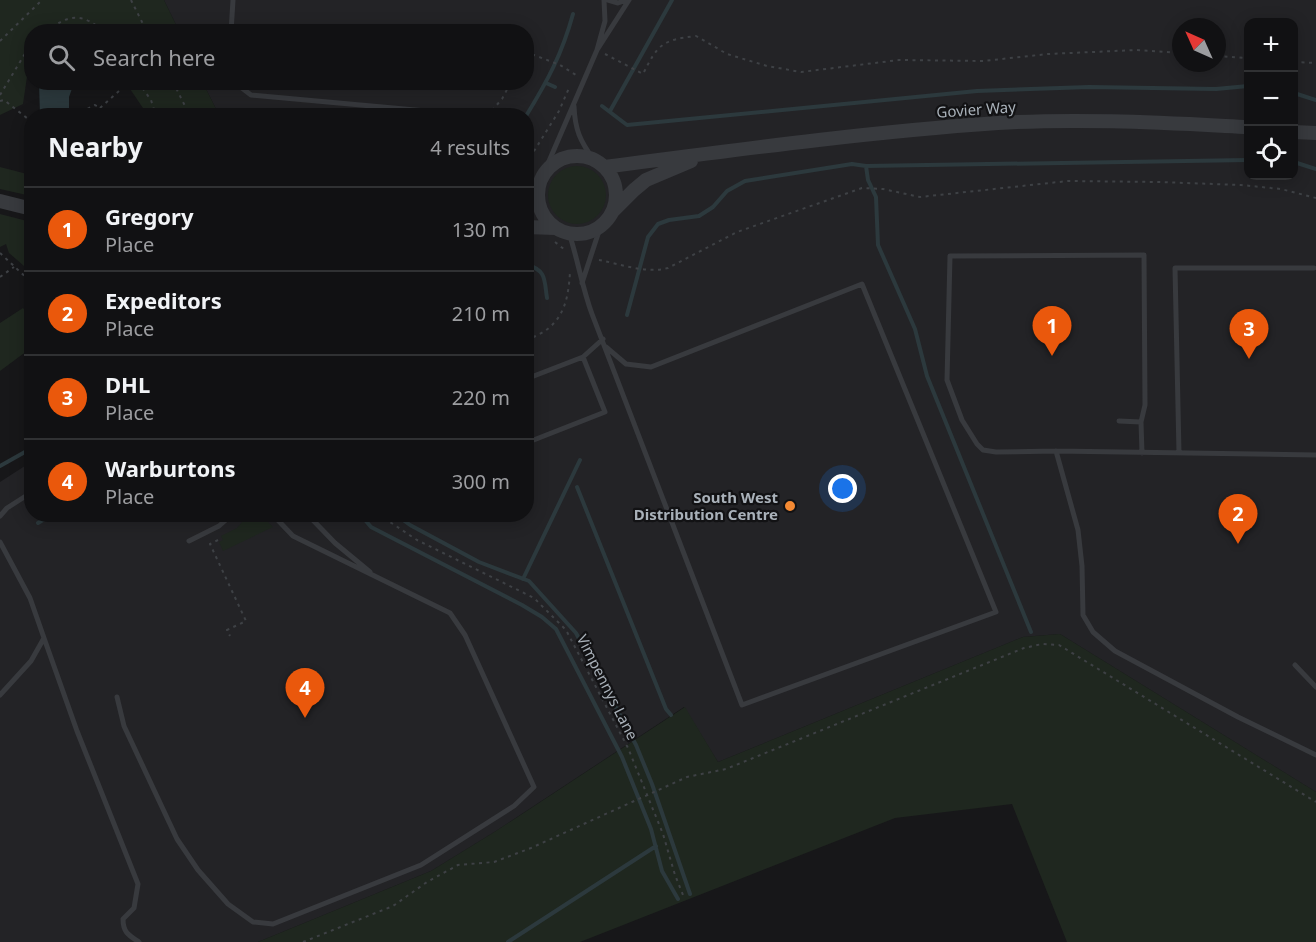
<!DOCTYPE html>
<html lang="en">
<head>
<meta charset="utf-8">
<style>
	:root { --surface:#111113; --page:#1a1a1c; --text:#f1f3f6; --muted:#9c9da0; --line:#303133; --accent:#ea580c }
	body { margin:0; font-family:"Noto Sans",sans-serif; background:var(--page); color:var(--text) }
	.controls { position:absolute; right:18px; top:18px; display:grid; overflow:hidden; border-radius:12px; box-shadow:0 3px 15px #0003 }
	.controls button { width:54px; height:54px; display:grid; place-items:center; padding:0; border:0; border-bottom:2px solid var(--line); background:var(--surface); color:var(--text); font:30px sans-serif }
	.compass { position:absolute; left:1172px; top:18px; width:54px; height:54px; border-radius:50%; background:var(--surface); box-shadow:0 3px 15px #0003; rotate:315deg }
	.you { position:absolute; left:843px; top:489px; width:21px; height:21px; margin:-15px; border:4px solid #fff; border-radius:50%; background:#1a73e8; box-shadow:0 0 0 9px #1a73e833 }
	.badge { display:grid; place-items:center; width:39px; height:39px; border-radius:50%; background:var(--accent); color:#fff; font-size:20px; font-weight:700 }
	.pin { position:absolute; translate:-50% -50px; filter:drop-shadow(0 2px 3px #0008) }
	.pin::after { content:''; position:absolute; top:32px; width:21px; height:18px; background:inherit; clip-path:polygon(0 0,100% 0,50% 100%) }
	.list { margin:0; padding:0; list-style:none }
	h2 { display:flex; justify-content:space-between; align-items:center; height:78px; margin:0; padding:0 24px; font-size:26px }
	h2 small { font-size:20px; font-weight:400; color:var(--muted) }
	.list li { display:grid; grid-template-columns:39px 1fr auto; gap:18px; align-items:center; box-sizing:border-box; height:84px; padding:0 24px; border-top:2px solid var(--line) }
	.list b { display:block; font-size:22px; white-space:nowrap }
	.list p { margin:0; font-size:20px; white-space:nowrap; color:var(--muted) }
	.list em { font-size:20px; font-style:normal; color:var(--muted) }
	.icon { flex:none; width:33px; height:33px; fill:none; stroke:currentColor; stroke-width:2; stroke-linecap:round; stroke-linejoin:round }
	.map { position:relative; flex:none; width:1316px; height:942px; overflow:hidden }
	.search { position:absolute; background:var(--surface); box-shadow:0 3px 15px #0003; left:24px; top:24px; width:510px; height:66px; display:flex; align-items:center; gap:15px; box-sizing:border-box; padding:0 21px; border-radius:24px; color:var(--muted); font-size:22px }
	.panel { position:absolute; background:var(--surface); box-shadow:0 3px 15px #0003; left:24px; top:108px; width:510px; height:414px; border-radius:24px }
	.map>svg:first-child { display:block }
	.built { fill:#232326; fill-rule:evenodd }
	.green { fill:#1f271f }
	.water { fill:#2c393d }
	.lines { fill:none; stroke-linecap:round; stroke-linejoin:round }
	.stream { stroke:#2c393d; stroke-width:4 }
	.path { stroke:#3e4145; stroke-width:2; stroke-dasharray:3 4.5; stroke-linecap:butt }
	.service { stroke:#383a3e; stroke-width:5 }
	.tertiary { stroke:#383a3e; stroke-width:14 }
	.poi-dot { fill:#f58a33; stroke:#121214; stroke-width:2 }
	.labels { text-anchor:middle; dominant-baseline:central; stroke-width:4.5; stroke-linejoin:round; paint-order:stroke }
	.street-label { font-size:15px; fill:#a9b1b9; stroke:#121214 }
	.poi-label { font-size:15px; font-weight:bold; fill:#a9b1b9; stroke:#121214; text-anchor:end }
</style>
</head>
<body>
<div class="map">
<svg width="1316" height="942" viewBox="0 0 1316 942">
	<rect width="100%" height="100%" fill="#171719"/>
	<path class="built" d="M164 0H1316V792L1060 634 1023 637 718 762 684 707 496 831 431 871 258 942H0V482L31 462 32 514H526V116L219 115 203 83 526 82V32L179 31ZM1248 22H1294V176H1248ZM1181 27H1217V63H1181Z"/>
	<path class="green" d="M0 0H164L179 31H84L68 25 60 31 32 32 31 54 30 56 23 104 0 115Z
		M126 83H203L219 115H146L147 114Z
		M548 195a29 29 0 1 1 58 0a29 29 0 1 1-58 0Z
		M0 167 31 175V196L0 189Z
		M0 214 31 222V272L9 253 6 244 0 247Z
		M23 308 31 319V348L0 371V323Z
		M248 515C261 514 265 519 273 527L223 551 219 542 223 540 221 536 237 528Z
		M1060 634 1316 792V942H1067L1012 804 895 818 580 942H258L431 871 496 831 685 707 718 762 1023 637Z"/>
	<path class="water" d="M39 83H74L69 97V115H40Z"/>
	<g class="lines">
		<path class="stream" d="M546 83 555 87
			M1294 93 1316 100
			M602 106 627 125 977 91 1089 87 1216 89 1248 86
			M610 111 672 0
			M526 116C548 80 562 54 573 14
			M1294 162 1316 169
			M866 166 868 180 876 197 878 245 915 329 927 376 1031 632
			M526 264C547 271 544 279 547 298
			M627 315 648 237 658 224 669 220 699 216 713 207 727 191 745 181 852 164 866 166 1248 160
			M0 466 32 448
			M577 487 666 709 671 715
			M360 514 371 527 522 605 542 617 556 629 622 757 651 829 662 871 678 899
			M395 514 410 525 479 562 529 581 576 633 636 745 652 784 690 894
			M38 523 53 514
			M523 579 580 460
			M508 942 656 846"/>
		<path class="path" d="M131 0 147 32
			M46 32C68 14 82 12 104 32
			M0 41 42 0
			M605 54 643 74C658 44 662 40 696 36L727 54 767 66 801 72 899 60 983 61 1048 54 1137 50 1181 53
			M1217 56 1248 58
			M526 60 534 55 560 65 576 75V73
			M1294 62 1316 63
			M138 82 151 100 156 116
			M173 82 190 116
			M0 95 26 52 32 46
			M0 101 4 100 32 122
			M100 108 129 82
			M87 116V109L95 105 100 108V116
			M487 116 502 99 511 82
			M526 164 559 111 569 88
			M555 242 565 250
			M0 253 32 283
			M599 260C621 264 646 274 668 268L737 232 862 188 883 189 920 197 1068 181 1158 182 1241 185 1281 189 1316 198
			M0 277 14 267
			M526 340C561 328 568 306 570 272
			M378 514 417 540 534 598 566 630 628 748 663 834 675 875 683 895
			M218 540 210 544 246 621 227 630 230 636
			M303 942 393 906 427 882 458 865 494 862 531 848 687 777 726 769 1024 648 1042 644 1059 645 1316 802"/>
		<path class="service" d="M604 0 605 21 597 50 629 0
			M608 0 618 3 627 0
			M231 32 233 0
			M234 82 251 95 426 111
			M574 106C575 130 580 141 594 160
			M543 175 597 50
			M569 233C578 260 582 287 592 314L742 705 996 612 862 284 651 367 626 364 606 347
			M582 283 601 225
			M526 379 583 357 603 339
			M1119 421 1141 422
			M526 443 605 412 583 357
			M1056 451 1078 530 1082 566 1083 615 1093 632 1115 651 1238 717 1316 755
			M1142 453 1141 422 1145 405 1144 255 950 256 947 380 962 420 977 444 983 450 996 452 1056 451 1316 455
			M1179 453 1175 268H1314
			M224 514 228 518 231 514
			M307 514 335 543 370 572
			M0 516 7 508 32 492
			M189 541 219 526 228 518
			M0 542 30 598 44 638 31 661 0 695
			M44 638 77 731 138 884 134 908 123 919C123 932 128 935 139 942
			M1295 665 1316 687
			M117 697 124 726 177 839 198 870 228 904 253 922 273 924 421 865 514 806 534 787 465 635 450 613 293 536 272 514"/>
		<path class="tertiary" d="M1294 132 1316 133
			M538 195a39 39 0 1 1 78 0a39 39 0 1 1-78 0Z
			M604 167C735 150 867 132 998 123 1082 118 1165 123 1248 127
			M0 201 32 209
			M613 211 634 190 646 180 691 161
			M526 227 555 228"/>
	</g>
	<circle class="poi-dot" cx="790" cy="506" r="6"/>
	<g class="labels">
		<g class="street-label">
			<text transform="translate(976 109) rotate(-4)">Govier Way</text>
			<text transform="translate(608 687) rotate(63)">Vimpennys Lane</text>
		</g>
		<g class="poi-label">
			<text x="778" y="497">South West<tspan x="778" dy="17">Distribution Centre</tspan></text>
		</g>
	</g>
</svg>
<div class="controls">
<button>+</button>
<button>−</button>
<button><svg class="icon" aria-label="locate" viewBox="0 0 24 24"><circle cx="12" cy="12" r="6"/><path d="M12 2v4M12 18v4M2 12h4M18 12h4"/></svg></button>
</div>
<svg class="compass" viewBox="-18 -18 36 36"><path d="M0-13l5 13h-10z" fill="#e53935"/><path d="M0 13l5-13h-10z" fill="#9c9da0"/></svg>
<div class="you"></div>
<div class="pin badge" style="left:1052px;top:356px">1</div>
<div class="pin badge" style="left:1238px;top:544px">2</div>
<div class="pin badge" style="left:1249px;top:359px">3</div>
<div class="pin badge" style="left:305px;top:718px">4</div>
<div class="search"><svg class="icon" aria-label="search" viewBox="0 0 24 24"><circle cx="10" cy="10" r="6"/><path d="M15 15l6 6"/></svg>Search here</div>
<section class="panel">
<h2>Nearby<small>4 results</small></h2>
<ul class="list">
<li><span class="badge">1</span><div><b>Gregory</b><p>Place</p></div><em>130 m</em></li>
<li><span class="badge">2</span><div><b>Expeditors</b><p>Place</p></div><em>210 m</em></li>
<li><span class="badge">3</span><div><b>DHL</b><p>Place</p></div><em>220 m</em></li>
<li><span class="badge">4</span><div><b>Warburtons</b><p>Place</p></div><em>300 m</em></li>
</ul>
</section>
</div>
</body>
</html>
